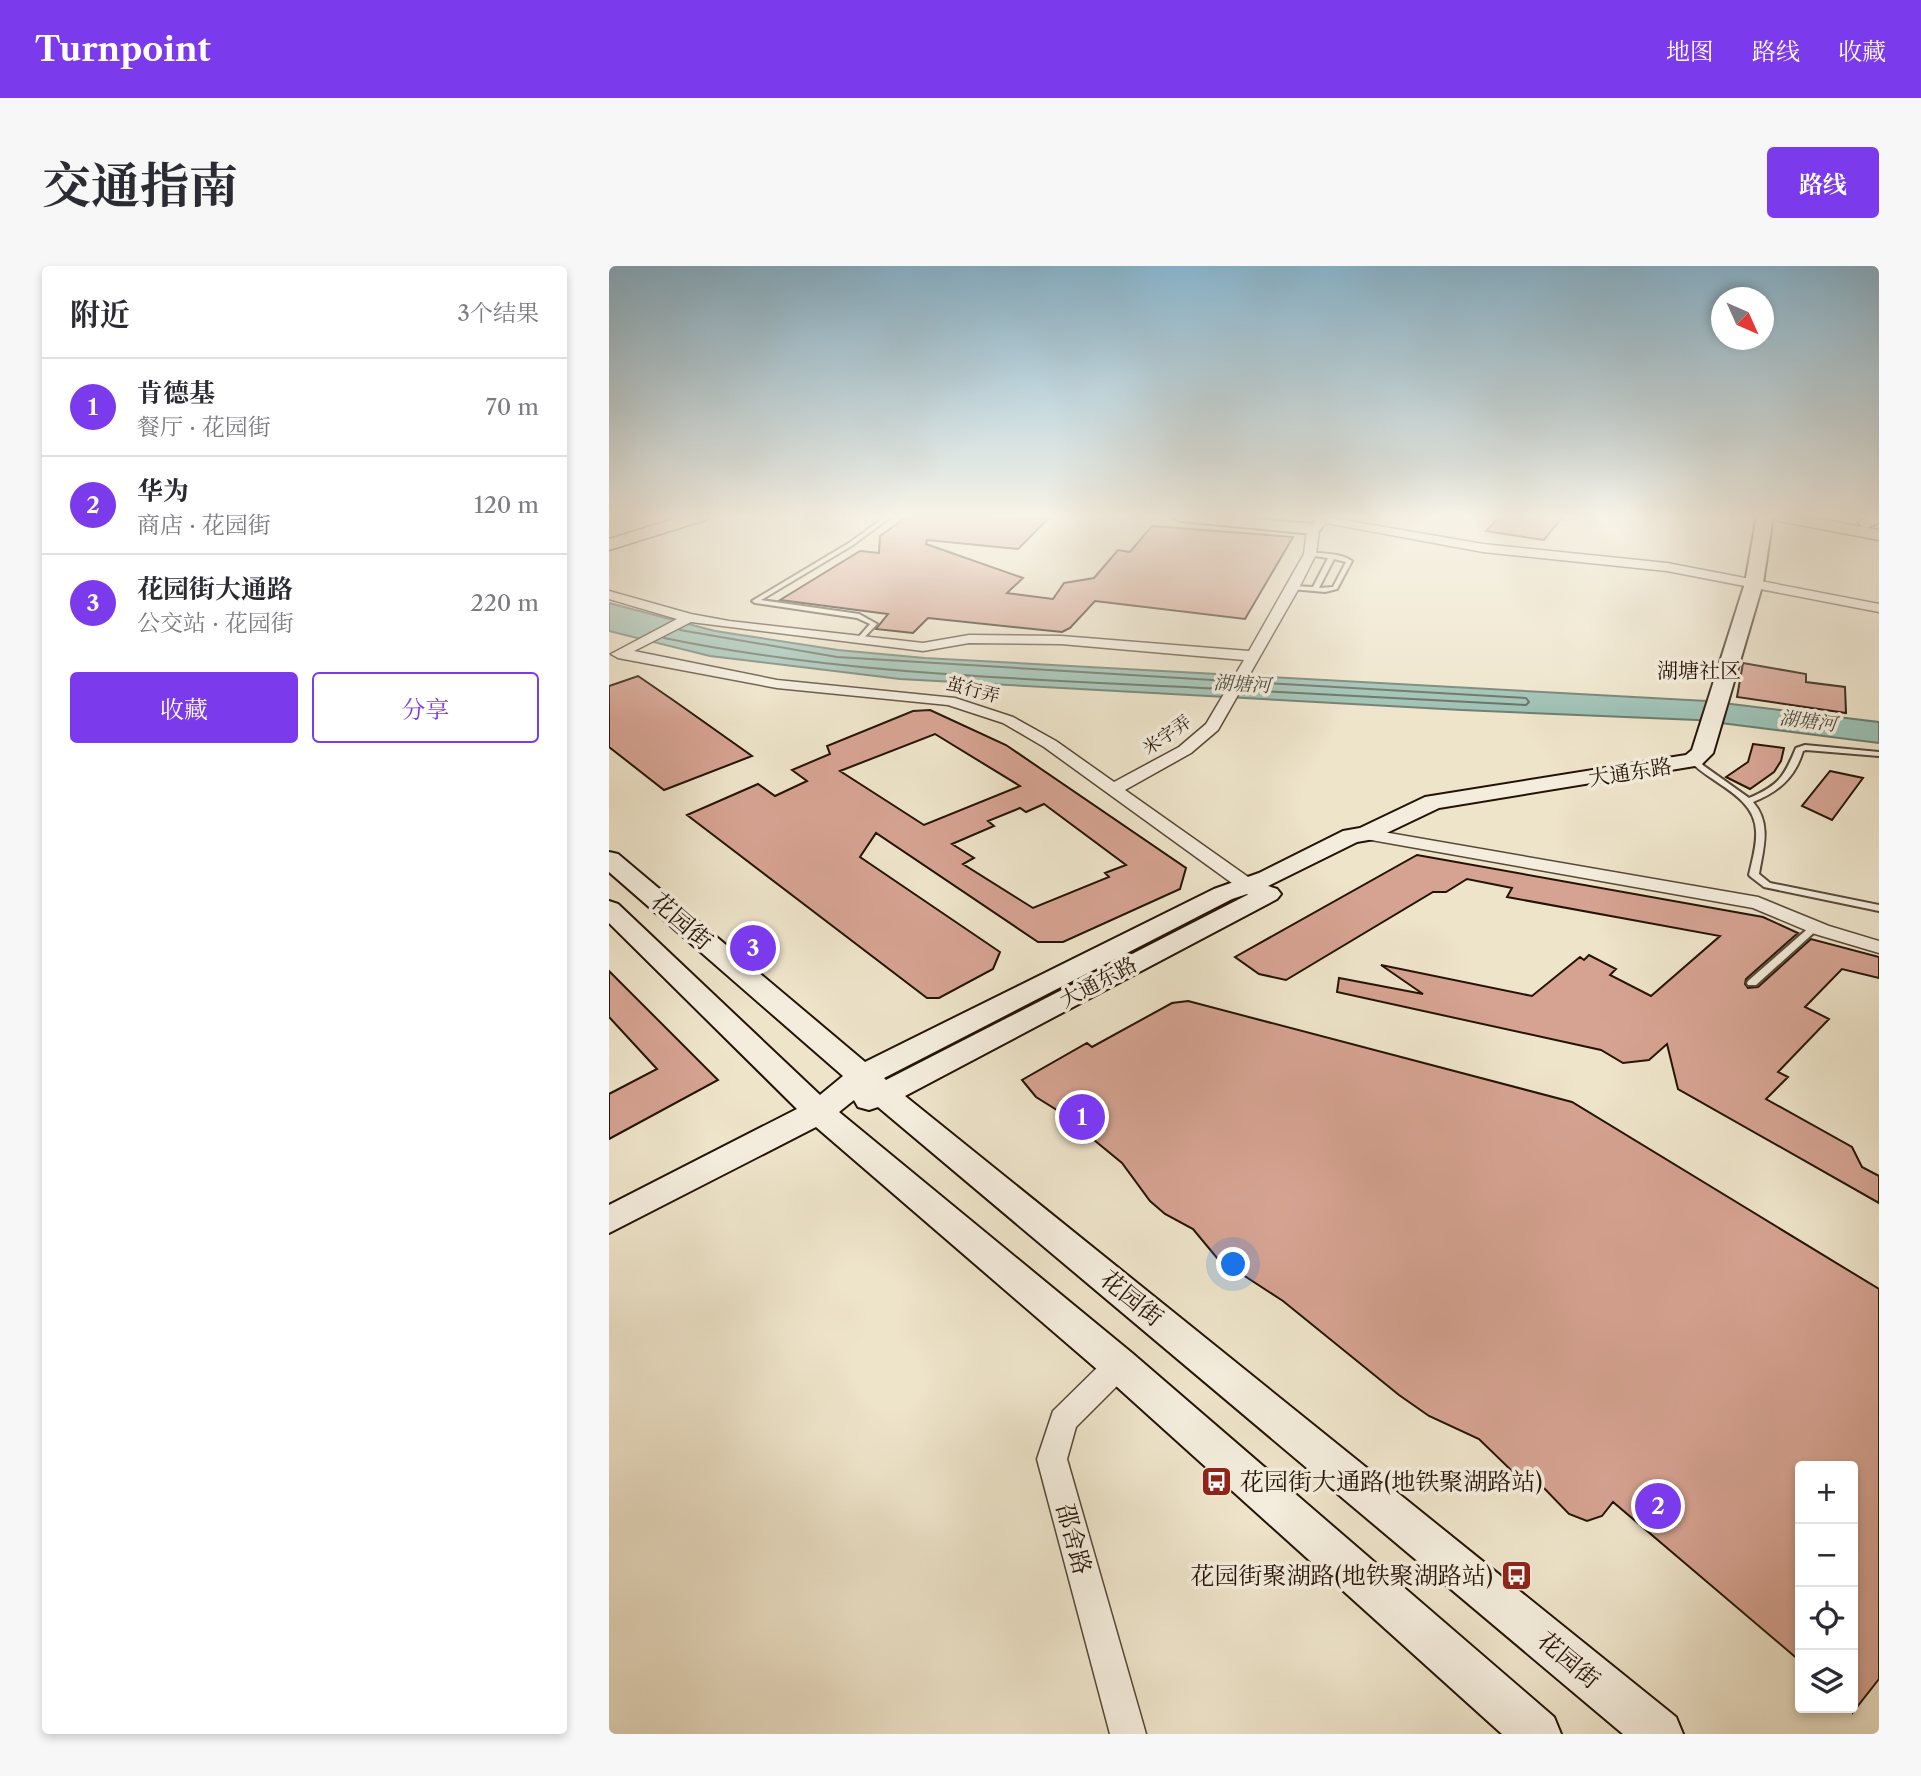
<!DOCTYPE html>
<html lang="zh">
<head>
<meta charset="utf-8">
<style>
	:root { --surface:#fff; --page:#f7f7f7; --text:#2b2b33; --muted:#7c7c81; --line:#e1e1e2; --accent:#7c3aed }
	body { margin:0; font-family:"Libre Caslon Text","Noto Serif SC",serif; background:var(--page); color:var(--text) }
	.controls { position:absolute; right:21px; bottom:21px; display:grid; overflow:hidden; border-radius:7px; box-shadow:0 4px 10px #0003 }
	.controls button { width:63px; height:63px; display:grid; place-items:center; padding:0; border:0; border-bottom:2px solid var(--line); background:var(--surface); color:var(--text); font:35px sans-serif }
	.compass { position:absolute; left:1102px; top:21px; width:63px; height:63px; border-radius:50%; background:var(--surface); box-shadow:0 4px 10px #0003; rotate:135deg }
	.you { position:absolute; left:625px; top:999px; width:24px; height:24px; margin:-18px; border:5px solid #fff; border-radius:50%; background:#1a73e8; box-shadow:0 0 0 10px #1a73e833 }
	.badge { display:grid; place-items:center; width:46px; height:46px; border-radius:50%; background:var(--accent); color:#fff; font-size:23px; font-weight:700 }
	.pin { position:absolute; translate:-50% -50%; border:4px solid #fff; box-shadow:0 2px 7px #0006 }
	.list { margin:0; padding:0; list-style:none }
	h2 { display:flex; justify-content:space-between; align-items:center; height:91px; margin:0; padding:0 28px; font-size:30px }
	h2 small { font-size:23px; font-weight:400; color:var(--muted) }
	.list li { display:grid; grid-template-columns:46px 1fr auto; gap:21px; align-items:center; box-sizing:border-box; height:98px; padding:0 28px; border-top:2px solid var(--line) }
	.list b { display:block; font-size:26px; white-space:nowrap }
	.list p { margin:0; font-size:23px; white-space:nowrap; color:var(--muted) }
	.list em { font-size:23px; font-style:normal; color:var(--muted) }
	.actions { display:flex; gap:14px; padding:21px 28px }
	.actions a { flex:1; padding:16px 0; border:2px solid var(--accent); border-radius:7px; text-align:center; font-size:24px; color:var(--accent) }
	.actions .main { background:var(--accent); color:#fff }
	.icon { flex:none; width:38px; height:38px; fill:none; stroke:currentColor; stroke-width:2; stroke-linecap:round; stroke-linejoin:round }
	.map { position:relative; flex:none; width:1270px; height:1468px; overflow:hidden; border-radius:7px }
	header { display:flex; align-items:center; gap:42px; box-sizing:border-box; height:98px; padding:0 35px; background:var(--accent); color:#fff }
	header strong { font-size:33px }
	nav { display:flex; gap:38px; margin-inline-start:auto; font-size:24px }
	.intro { display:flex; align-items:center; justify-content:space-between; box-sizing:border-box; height:168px; padding:0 42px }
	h1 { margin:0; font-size:49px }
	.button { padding:18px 32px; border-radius:7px; background:var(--accent); color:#fff; font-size:24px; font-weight:700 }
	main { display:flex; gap:42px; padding:0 42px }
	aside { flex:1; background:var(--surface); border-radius:7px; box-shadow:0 4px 10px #0003 }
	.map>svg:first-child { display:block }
	.water { fill:#9abfb3; stroke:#6b7a6d; stroke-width:2 }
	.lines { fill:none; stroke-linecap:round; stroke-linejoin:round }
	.shore { stroke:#5f695c; stroke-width:2 }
	.building { fill:#d6a392; stroke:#241305; stroke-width:2; fill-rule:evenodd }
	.lane-casing { stroke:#564736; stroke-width:4 }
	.street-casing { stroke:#564736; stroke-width:3 }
	.secondary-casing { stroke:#241305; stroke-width:4 }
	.primary-casing { stroke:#241305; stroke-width:3 }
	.lane { fill:#f4eddd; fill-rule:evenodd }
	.street { fill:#f4eddd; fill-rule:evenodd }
	.secondary { fill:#f4eddd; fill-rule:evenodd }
	.primary { fill:#eee4ca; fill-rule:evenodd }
	.labels { text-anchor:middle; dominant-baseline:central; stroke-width:7; stroke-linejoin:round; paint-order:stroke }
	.far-street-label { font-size:18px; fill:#241305; stroke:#f4eddd }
	.far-water-label { font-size:19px; font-style:italic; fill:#4d4f42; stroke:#f4eddd }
	.far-quarter-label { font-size:21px; fill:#241305; stroke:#f4eddd }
	.street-label { font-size:21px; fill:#241305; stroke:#f4eddd }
	.near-street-label { font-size:24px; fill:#241305; stroke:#f4eddd }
	.near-poi-label { font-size:24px; fill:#241305; stroke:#f4eddd; text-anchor:start }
</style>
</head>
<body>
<header>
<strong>Turnpoint</strong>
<nav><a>地图</a><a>路线</a><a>收藏</a></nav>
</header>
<div class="intro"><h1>交通指南</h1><a class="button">路线</a></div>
<main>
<aside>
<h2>附近<small>3个结果</small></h2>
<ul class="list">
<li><span class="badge">1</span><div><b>肯德基</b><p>餐厅 · 花园街</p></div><em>70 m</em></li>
<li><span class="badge">2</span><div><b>华为</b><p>商店 · 花园街</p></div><em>120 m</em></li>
<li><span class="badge">3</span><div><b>花园街大通路</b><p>公交站 · 花园街</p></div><em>220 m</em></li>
</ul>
<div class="actions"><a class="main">收藏</a><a>分享</a></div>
</aside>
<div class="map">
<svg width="1270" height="1468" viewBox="0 0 1270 1468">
	<rect width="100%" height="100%" fill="#eee4ca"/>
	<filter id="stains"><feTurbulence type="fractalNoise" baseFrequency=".00286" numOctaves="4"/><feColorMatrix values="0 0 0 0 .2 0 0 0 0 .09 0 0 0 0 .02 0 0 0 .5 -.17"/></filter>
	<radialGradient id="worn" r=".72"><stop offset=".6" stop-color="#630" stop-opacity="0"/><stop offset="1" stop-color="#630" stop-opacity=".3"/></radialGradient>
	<path class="water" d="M0 337 106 365 229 384 316 392 1098 435 1270 456V477L1088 454 853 444 291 413 101 390 0 365Z"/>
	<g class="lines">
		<path class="shore" d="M71 364 228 391 620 415
			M55 372C240 410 428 413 616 423
			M634 424 917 439 920 436 917 432 638 416"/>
	</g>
	<path class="building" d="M299 250 440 252 409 283 318 274 317 278 414 312 398 327 444 333 455 317 485 312 509 284 521 286 543 260 684 271 636 353 486 335 461 362 453 366 319 352 304 367 267 363 279 348 171 334 251 285 270 287 271 270Z
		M891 250H954L935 274 877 265Z
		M1134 397 1197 408V416L1236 421 1237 447 1128 431Z
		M29 410 64 434 143 490 55 524 0 481V420Z
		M321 444 397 479 577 602 571 623 454 676H429L267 567 251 591 391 686 384 703 330 732H318L78 549 149 518 166 530 198 515 183 504 221 488 218 480 304 445ZM326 468 411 520 315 559 231 505ZM435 538 517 599 496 607 500 611 424 642 354 598 365 592 343 578 385 560 379 555 411 542 417 546Z
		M1144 478 1175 482 1172 495 1165 506 1141 523 1117 511 1139 496Z
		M1221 505 1254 512 1223 554 1193 540Z
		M808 589 1154 651 1189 667 1137 713 1136 718 1139 722 1149 721 1202 673 1270 691V712L1233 703 1196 741 1220 753 1169 806 1179 811 1157 833 1243 881 1253 901 1270 910V937L1069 823 1058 778 1040 794 1014 797 992 784 728 726 730 712 814 728 772 699 923 730 971 691 975 694 980 689 1007 703 1001 709 1042 730 1111 670 898 631 903 622 858 613 837 626H824L677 714 650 708 626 691Z
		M0 705 109 814 0 873V828L48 803 0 751Z
		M579 735 963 836 1270 1023V1413L1244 1446V1200H1191V1395L1004 1236 993 1250 978 1255 960 1248 934 1221 906 1208 870 1173 820 1150 790 1129 674 1035 608 992 584 963 556 948 541 935 513 897 451 846 427 831 413 814 478 777 483 781 563 737Z"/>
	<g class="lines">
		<defs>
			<path id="lane" d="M277 250H283L244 279 152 334 250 348 268 358 251 376 246 375 261 358 248 352 146 337 143 335 240 277Z
				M701 286C715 288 732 287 743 295L728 323 716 326 682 323V321L684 320 704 321 719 292 699 289V287ZM725 293 737 296 724 321 710 322Z
				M1196 479 1270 486V490L1197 484 1194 485C1186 512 1169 526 1144 536 1163 558 1154 583 1150 608L1161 617 1270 639V645L1155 621 1142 611 1140 609C1143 595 1148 579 1147 565 1146 529 1100 517 1080 494L1081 492H1087L1095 500 1140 532C1170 519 1175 511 1187 482Z
				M1206 658 1209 659 1211 661 1209 663 1147 719H1139L1138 717 1139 715 1203 659Z"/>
			<path id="street" d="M711 250 874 278 1058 297 1270 338V346L1058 305 874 286 717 257 710 264 707 288 690 322 609 464 582 487 516 524 659 625 661 629 652 635 645 633 435 481 394 457 339 439 168 422 9 392 2 388 68 353 0 333V325L82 348 120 355 314 377 360 369 452 370 640 385 695 288 698 263ZM82 356 314 385 360 377 452 378 635 394 597 458 570 481 505 516 447 475 404 451 346 432 168 414 25 385Z
				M757 563 1149 631 1220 660 1270 675V687L1206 668 1144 642 751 572 748 568 751 564Z
				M510 1087 520 1090 524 1099 520 1108 467 1161 458 1193 537 1468H501L428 1193 444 1145 500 1090Z"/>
			<path id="secondary" d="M563 250H614L704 258 712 263 704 268 571 255Z
				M1148 250H1164L1154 317 1104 487 1092 499 830 542 765 573 748 576 659 620 668 623 672 628 668 633 296 830 1067 1451 1074 1468H1014L269 841 260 844 249 841 245 834 230 846 523 1087 945 1451 952 1468H893L497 1111 207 861 0 967V939L188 843 0 657V635L9 638 211 829 234 810 0 606V586L9 588 256 796 605 623 650 607 734 565 751 562 816 531 1077 489 1083 484 1136 317ZM644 626 277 814 275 812 623 633Z
				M1260 250H1270V256L1258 262 1253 260 1250 257Z"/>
			<path id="primary" d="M74 250H99L96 254 0 284V273Z
				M1161 250H1195L1270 264V274L1170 255Z"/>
		</defs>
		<use href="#lane" class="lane-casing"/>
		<use href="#street" class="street-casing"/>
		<use href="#secondary" class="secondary-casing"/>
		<use href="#primary" class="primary-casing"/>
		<use href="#lane" class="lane"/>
		<use href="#street" class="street"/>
		<use href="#secondary" class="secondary"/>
		<use href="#primary" class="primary"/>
	</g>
	<linearGradient id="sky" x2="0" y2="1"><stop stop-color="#89b8d3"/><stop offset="0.55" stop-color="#f7f3e7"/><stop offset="1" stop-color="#f7f3e7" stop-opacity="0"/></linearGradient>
	<rect width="1270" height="455" fill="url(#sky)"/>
	<defs>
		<symbol id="bus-square" viewBox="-11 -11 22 22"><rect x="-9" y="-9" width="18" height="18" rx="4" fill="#8f2418" stroke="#f4eddd"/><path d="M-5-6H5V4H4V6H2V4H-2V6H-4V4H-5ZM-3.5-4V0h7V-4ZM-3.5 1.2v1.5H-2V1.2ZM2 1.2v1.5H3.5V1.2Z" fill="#fff"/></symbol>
	</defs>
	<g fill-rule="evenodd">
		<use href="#bus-square" x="590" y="1198" width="35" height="35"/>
		<use href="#bus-square" x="890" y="1292" width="35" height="35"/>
	</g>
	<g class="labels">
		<g class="far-street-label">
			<text transform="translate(364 424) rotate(15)">茧行弄</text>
			<text transform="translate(558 469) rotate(-35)">米字弄</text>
		</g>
		<g class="far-water-label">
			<text transform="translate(633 418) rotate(3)">湖塘河</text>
			<text transform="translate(1199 455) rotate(7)">湖塘河</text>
		</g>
		<g class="far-quarter-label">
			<text x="1090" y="404">湖塘社区</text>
		</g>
		<g class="street-label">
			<text transform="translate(1021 506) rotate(-9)">大通东路</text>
			<text transform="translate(489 716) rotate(-28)">大通东路</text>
		</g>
		<g class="near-street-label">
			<text transform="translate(73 655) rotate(41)">花园街</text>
			<text transform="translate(523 1032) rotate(39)">花园街</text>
			<text transform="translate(465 1273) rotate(75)">邵舍路</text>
			<text transform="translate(960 1394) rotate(40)">花园街</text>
		</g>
		<g class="near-poi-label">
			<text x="631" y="1215">花园街大通路(地铁聚湖路站)</text>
			<text x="884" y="1309" text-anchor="end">花园街聚湖路(地铁聚湖路站)</text>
		</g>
	</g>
	<rect width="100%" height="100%" filter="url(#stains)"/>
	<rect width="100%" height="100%" fill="url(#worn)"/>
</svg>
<div class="controls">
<button>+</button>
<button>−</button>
<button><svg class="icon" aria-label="locate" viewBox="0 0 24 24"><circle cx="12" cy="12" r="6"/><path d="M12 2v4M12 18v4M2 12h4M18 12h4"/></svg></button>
<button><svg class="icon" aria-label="layers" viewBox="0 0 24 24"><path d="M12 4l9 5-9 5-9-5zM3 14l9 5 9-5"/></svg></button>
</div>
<svg class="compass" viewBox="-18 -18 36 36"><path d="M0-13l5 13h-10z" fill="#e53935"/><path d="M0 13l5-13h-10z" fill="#7c7c81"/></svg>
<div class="you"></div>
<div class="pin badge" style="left:473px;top:851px">1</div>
<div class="pin badge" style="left:1049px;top:1240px">2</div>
<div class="pin badge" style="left:144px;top:682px">3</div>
</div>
</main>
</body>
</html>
